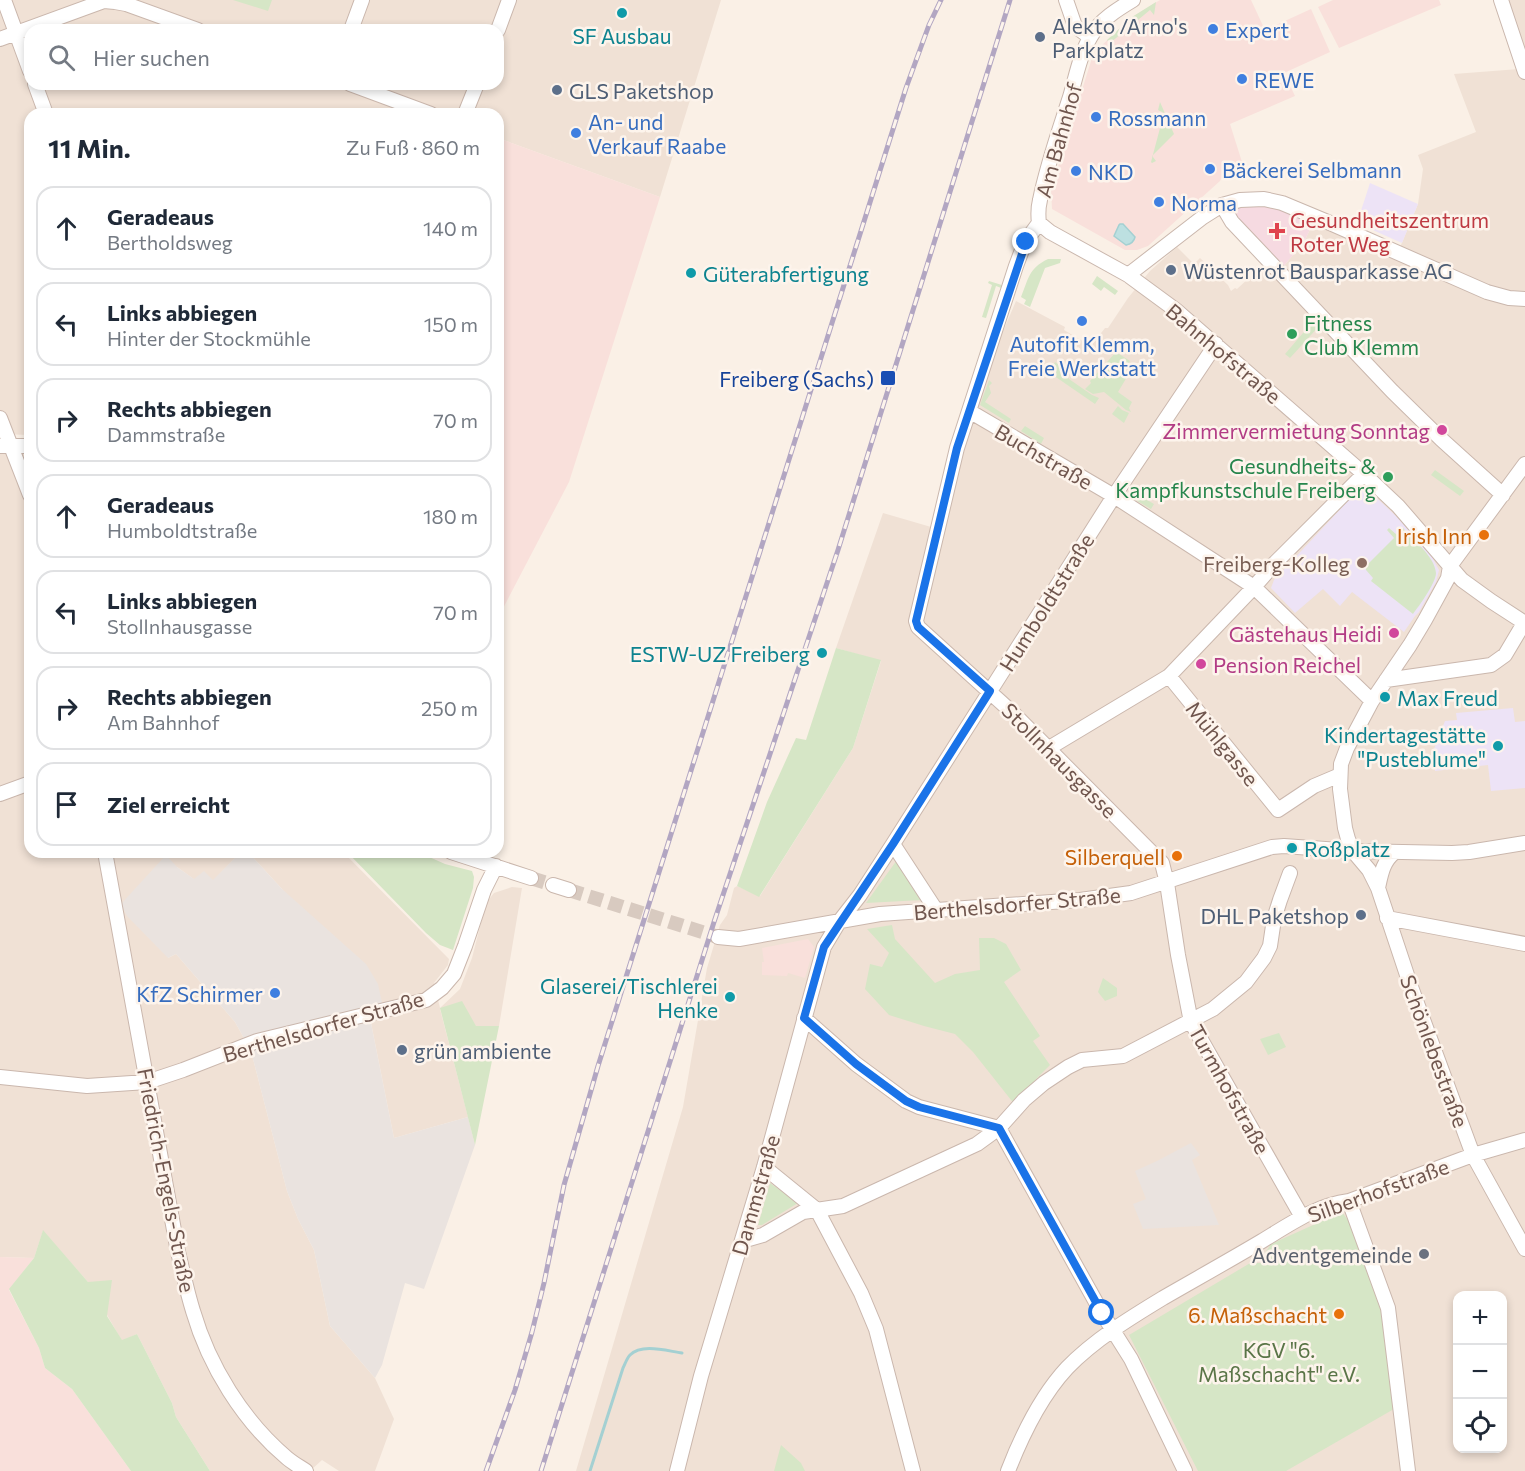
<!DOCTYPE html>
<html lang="de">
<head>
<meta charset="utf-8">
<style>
	:root { --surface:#fff; --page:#f6f6f7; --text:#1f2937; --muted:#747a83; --line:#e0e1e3 }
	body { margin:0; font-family:Commissioner,sans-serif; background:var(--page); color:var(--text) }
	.controls { position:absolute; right:18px; bottom:18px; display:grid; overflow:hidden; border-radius:12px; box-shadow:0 3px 9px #0003 }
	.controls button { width:54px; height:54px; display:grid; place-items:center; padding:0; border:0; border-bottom:2px solid var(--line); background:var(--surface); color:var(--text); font:30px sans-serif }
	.stop { position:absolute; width:18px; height:18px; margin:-14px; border:4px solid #1a73e8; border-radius:50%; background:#fff }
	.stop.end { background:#1a73e8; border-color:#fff; box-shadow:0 2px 6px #0008 }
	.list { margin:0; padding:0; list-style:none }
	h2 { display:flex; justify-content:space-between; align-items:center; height:78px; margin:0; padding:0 24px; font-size:26px }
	h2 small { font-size:20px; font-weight:400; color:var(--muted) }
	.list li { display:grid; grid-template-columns:39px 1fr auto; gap:18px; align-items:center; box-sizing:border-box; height:84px; margin:0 12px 12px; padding:0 12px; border:2px solid var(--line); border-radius:18px }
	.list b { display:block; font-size:22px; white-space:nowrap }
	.list p { margin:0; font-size:20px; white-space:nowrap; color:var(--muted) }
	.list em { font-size:20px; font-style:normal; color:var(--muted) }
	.icon { flex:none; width:33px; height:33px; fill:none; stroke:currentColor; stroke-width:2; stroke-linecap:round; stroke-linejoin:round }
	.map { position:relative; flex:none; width:1525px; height:1471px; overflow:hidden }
	.search { position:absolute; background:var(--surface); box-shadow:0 3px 9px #0003; left:24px; top:24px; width:480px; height:66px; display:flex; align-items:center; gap:15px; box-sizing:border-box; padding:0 21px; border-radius:18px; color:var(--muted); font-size:22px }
	.panel { position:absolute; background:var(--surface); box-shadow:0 3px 9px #0003; left:24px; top:108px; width:480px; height:750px; border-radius:18px }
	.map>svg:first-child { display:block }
	.residential { fill:#f0e1d5; fill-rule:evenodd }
	.commercial { fill:#f9e0db }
	.industrial { fill:#eae3df }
	.education { fill:#ede3f6 }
	.medical { fill:#f6dae1 }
	.green { fill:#d6e6c6 }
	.water { fill:#bde0e1; stroke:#a4d0d2; stroke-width:1.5 }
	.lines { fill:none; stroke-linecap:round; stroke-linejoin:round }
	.stream { stroke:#a4d0d2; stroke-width:3 }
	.minor-tunnel { stroke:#d8cac0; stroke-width:14; stroke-dasharray:14 7; stroke-linecap:butt }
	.minor-casing { stroke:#cab7ad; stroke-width:16 }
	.minor { stroke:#fff; stroke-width:14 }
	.rail-casing { stroke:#b2a6c2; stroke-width:5 }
	.rail { stroke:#fdf4ec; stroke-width:3; stroke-dasharray:9; stroke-linecap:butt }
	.route { stroke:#1a73e8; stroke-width:8 }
	.culture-dot { fill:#0f9aa8; stroke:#fdf4ec; stroke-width:2 }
	.shop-dot { fill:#3f7fe0; stroke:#fdf4ec; stroke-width:2 }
	.service-dot { fill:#5c6f8a; stroke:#fdf4ec; stroke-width:2 }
	.health-dot { fill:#e0444e; stroke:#fdf4ec; stroke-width:2 }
	.leisure-dot { fill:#2e9e5b; stroke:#fdf4ec; stroke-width:2 }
	.transit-dot { fill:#1a4fb4; stroke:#fdf4ec; stroke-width:2 }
	.hotel-dot { fill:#d1479c; stroke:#fdf4ec; stroke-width:2 }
	.food-dot { fill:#e8710a; stroke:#fdf4ec; stroke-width:2 }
	.education-dot { fill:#8d6e63; stroke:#fdf4ec; stroke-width:2 }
	.worship-dot { fill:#6b7280; stroke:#fdf4ec; stroke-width:2 }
	.labels { text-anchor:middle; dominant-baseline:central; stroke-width:5; stroke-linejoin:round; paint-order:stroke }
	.service-label { font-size:21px; fill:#4e5e75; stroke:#fdf4ec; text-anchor:start }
	.shop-label { font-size:21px; fill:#366cbe; stroke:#fdf4ec; text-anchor:start }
	.culture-label { font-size:21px; fill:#0d838f; stroke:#fdf4ec; text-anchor:start }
	.street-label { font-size:21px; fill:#70564e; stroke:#fdf4ec }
	.health-label { font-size:21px; fill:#be3a42; stroke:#fdf4ec; text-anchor:start }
	.leisure-label { font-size:21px; fill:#27864d; stroke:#fdf4ec; text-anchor:start }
	.transit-label { font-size:21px; fill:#164399; stroke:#fdf4ec; text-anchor:end }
	.hotel-label { font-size:21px; fill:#b23c85; stroke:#fdf4ec; text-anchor:end }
	.food-label { font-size:21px; fill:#c56008; stroke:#fdf4ec; text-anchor:end }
	.education-label { font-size:21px; fill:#785e54; stroke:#fdf4ec; text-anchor:end }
	.worship-label { font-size:21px; fill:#5b616d; stroke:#fdf4ec; text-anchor:end }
	.park-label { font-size:21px; fill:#5a7547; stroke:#fdf4ec }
</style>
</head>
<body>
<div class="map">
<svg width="1525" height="1471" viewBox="0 0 1525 1471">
	<rect width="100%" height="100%" fill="#faf0e6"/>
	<path class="residential" d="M0 0H1L30 79V84L43 114H30V435L0 434Z
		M5 0H721L660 197 498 138V114H48L36 84H498V30H30V67Z
		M1504 0H1525V840L1460 851 1360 849 1278 840 1173 877 1126 890 1080 897 858 914 823 924 857 919 1080 901 1129 893 1273 848 1352 855 1460 856 1525 845V1471H576L683 1107 707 968 720 925 727 915 734 888 737 886 760 896 853 748 881 661 836 648 883 513 938 529 957 448 969 411 1016 301 1065 327 1064 330 1091 346 1105 328H1108L1128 298 1150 271 1177 247 1194 264 1200 258 1228 285 1231 291 1235 288 1237 289 1262 266 1282 268 1304 242 1314 221 1396 257 1418 204 1423 169 1418 155 1476 132 1454 74 1519 69ZM1458 1296H1502V1448H1458Z
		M0 452H30V852H241L213 881 195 880 177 867 168 958 176 954 235 1022 251 1051 287 1191 298 1219 314 1250 330 1326 375 1378 394 1419 375 1471H339L322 1460 310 1471H210L176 1417 172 1403 137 1334 122 1341 88 1282 43 1231 34 1258 0 1257Z
		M248 852H343L449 959 448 965 434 983 440 1008 460 989 472 958 486 903 494 893 512 887 522 888 499 1026H476L440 1009 468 1117 394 1138 368 1008 282 889Z"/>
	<path class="commercial" d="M1160 0H1251L1265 30 1311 9 1330 52 1284 73 1295 96 1230 124 1242 162 1225 172 1220 181 1148 246 1137 250H1125L1052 209 1051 189 1092 58 1100 47 1132 17Z
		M1333 0H1439L1441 5 1339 48 1318 7Z
		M498 138 660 197 569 482 498 618Z
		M808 939 814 947 805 978 788 973 787 976 762 975V962H764L762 948Z
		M0 1257 34 1258 9 1290 39 1348 45 1368 72 1389 131 1471H0Z"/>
	<path class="industrial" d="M241 852H248L282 889 366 964 378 984 382 1003 368 1008 394 1138 468 1117 475 1145 424 1289 405 1283 382 1365 375 1378 330 1326 314 1250 298 1219 287 1191 251 1051 235 1022 176 954 168 958 127 916 121 904 166 855 177 867 194 879 204 871 213 880Z
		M1191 1143 1200 1155 1192 1160 1219 1225 1143 1229 1133 1204 1146 1199 1135 1171 1157 1161Z"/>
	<path class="education" d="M1370 183 1418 204 1402 243 1357 223Z
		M1363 485 1396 516 1431 555 1439 570 1436 582 1419 612 1415 616 1404 632 1352 592 1340 606 1323 589 1295 613 1271 588 1274 580Z
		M1513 708 1515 722 1525 721V788L1491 791 1488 765 1435 771 1434 749 1445 721 1457 720 1456 713Z"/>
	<path class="medical" d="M1263 203 1314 221 1304 242 1282 268 1234 220 1233 210 1236 206Z"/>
	<path class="green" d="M233 0H272L268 11Z
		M1156 2 1154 15 1150 10 1110 43 1107 40 1132 17Z
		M1160 102 1174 134 1153 155V157L1156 161 1152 163 1151 162 1164 113 1158 110Z
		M1048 259H1061L1060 263 1045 268 1030 307 1024 304 1026 300 1021 297C1029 278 1028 269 1048 259Z
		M1097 276 1118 291 1115 295 1104 287 1101 291 1092 284Z
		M989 281 1005 286 1004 289 996 286 986 318 982 317 992 285 988 283Z
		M1315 319 1321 324 1290 358 1285 354Z
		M1116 352 1130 361 1122 373 1127 377 1118 392 1132 402 1129 408 1131 412 1126 410 1104 392 1093 394 1085 389 1091 383 1090 381Z
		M1055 362 1069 373 1067 376 1069 379 1092 395 1099 398 1095 404 1050 373Z
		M989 380 992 383 989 386 991 393 985 402 1011 419 1009 423 980 405Z
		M1118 406 1122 410 1129 413 1124 423 1112 414Z
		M1025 426 1044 438 1041 444 1021 431Z
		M1435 470 1464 491 1460 496 1431 475Z
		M1131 491 1154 504 1151 509 1132 498Z
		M1389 528 1397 535 1403 528C1413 539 1435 557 1436 573 1436 583 1419 606 1413 614L1371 581 1373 578 1366 570V566L1394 538 1387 530Z
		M836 648 881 660 853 748 759 897 737 886 767 802 796 738 806 740Z
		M347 852H418L445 864 472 871 474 877 473 888 453 950 440 945 426 933Z
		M897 860 922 900 866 903Z
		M892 925 895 939 935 983 955 974 980 970 979 938H994L1006 944 1021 970 1004 982 1040 1036 1033 1041 1050 1065 1038 1077 1015 1105 973 1052 955 1034 924 1026 889 1015 865 989 870 964 882 967 889 953 867 929Z
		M1103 978 1117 988V996L1105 1001 1098 992Z
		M462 1001 476 1026H499L475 1145 440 1008Z
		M1279 1033 1286 1047 1268 1055 1260 1039Z
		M770 1183 798 1203 762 1225H758Z
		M1342 1212 1350 1223 1352 1230 1354 1231 1383 1302 1394 1409 1286 1471H1198L1129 1335 1257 1259V1263H1261V1259L1271 1244Z
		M43 1230 88 1282 112 1280 107 1316 122 1340 137 1334 172 1403 176 1417 210 1471H131L72 1389 45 1368 39 1348 9 1289 34 1258Z
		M781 1445 801 1463 805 1471H774Z"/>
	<path class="water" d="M1120 224H1123L1135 237C1134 242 1131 244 1126 245L1114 236 1119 225Z"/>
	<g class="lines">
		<path class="stream" d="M590 1471 623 1368C625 1364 627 1358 630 1355 642 1343 667 1351 682 1353"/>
		<path class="minor-tunnel" d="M531 878 553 885
			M569 890 718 937"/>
		<defs>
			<path id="minor" d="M4 0 30 71
				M1066 0 1075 26 1090 37
				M1133 0C1118 9 1100 20 1091 36 1080 54 1076 77 1070 97 1059 131 1047 165 1040 200 1038 208 1038 215 1039 223L1025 242 1016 266 957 448 916 621 918 627 1014 714 1162 863 1167 883 1178 955 1191 1022 1302 1217
				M1501 0 1525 72
				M351 30 362 0
				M498 30 509 0
				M0 39 104 1 115 2 126 4 198 30
				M35 84 46 114
				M350 84 431 114
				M465 114 477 84
				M1222 205 1232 222 1392 391 1441 439 1503 495
				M1039 223 1050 232 1128 275 1177 311 1364 474 1398 506 1462 580 1491 601 1525 623
				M1128 275 1203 217 1222 205 1240 200 1264 199 1282 203 1330 223 1487 292 1509 298 1525 299
				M969 411 1114 496 1254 587 1372 701
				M0 418 30 495
				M0 446H30
				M1525 464 1450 566 1448 578 1425 620 1410 645 1372 701 1347 748 1341 764 1340 789 1345 828 1348 839 1353 851 1369 870 1378 888 1411 987 1473 1155 1525 1249
				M1169 676 1278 810 1314 786 1340 775
				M1386 680 1491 665 1505 655 1524 623
				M1049 748 1169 676 1254 587 1274 564 1364 474
				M0 794 30 783
				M893 844 936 910
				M105 852 178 1252C183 1272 187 1292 193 1311 209 1366 243 1421 287 1458 293 1463 300 1467 306 1471
				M451 852 531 878
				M553 885 569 890
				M1378 888C1381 874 1383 861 1395 852
				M1387 918 1525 944
				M718 937 739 939 880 914 1080 900 1131 893 1272 847 1284 846 1353 851 1452 853 1469 852 1525 843
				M804 1018 856 1064 906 1101 919 1107 999 1128
				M0 1077 87 1086 147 1082 183 1070 257 1041 426 1000 442 988 454 974 465 946 484 890 496 866
				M999 1128 1102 1313 1131 1359 1185 1471
				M764 1167 817 1210 861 1293 876 1329 913 1471
				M1349 1201 1388 1308 1408 1471
				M742 1241 763 1235 803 1212 843 1206 977 1144 999 1128 1024 1100 1044 1083 1068 1067 1082 1060 1123 1056 1213 1009 1246 982 1264 958 1270 946 1274 919 1280 900 1290 873
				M677 1471 701 1376 764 1167 824 947 839 922 860 895 893 844 1114 496 1216 344
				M1008 1471C1022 1435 1041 1396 1067 1368 1094 1340 1130 1318 1163 1298 1196 1279 1230 1260 1262 1241 1290 1224 1317 1205 1349 1201L1473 1155 1525 1140"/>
		</defs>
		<use href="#minor" class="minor-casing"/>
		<use href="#minor" class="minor"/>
		<defs>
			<path id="rail" d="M486 1471 515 1390 532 1332 544 1283 564 1185 598 1066 906 88 929 25 941 0
				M541 1471 714 922 838 550 1010 0"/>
		</defs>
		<use href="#rail" class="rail-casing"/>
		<use href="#rail" class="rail"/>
	</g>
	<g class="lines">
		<path class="route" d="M1026 242 957 448 916 621 918 627 990 691 893 844 824 947 804 1018 856 1064 906 1101 919 1107 999 1128 1102 1313"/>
	</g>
	<g class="culture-dot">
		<circle cx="622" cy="13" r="6"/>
		<circle cx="691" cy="273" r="6"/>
		<circle cx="822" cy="653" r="6"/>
		<circle cx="1385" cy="697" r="6"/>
		<circle cx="1498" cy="746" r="6"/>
		<circle cx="1292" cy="848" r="6"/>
		<circle cx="730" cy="997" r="6"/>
	</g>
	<g class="shop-dot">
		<circle cx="1213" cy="29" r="6"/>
		<circle cx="1242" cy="79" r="6"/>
		<circle cx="1096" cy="117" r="6"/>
		<circle cx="576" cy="133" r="6"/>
		<circle cx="1210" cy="169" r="6"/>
		<circle cx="1076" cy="171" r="6"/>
		<circle cx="1159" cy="202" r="6"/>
		<circle cx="1082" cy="321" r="6"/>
		<circle cx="275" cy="993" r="6"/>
	</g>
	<g class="service-dot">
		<circle cx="1040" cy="37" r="6"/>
		<circle cx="557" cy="90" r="6"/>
		<circle cx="1171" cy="270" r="6"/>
		<circle cx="1361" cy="915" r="6"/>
		<circle cx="402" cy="1050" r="6"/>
	</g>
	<path class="health-dot" d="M1274 222h6v6h6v6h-6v6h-6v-6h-6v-6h6z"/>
	<g class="leisure-dot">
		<circle cx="1292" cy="334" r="6"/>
		<circle cx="1388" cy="477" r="6"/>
	</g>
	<rect class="transit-dot" x="880" y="370" width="16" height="16" rx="3"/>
	<g class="hotel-dot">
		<circle cx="1442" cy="430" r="6"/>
		<circle cx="1394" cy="633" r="6"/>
		<circle cx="1201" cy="664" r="6"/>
	</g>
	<g class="food-dot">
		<circle cx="1484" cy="535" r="6"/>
		<circle cx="1177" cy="856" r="6"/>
		<circle cx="1339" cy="1314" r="6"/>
	</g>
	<circle class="education-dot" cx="1362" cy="563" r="6"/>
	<circle class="worship-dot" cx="1424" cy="1254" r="6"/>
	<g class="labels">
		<g class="service-label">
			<text x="1052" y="25">Alekto /Arno's<tspan x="1052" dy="24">Parkplatz</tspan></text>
			<text x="569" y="90">GLS Paketshop</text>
			<text x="1183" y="270">Wüstenrot Bausparkasse AG</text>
			<text x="1349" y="915" text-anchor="end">DHL Paketshop</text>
			<text x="414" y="1050">grün ambiente</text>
		</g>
		<g class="shop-label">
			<text x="1225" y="29">Expert</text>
			<text x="1254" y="79">REWE</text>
			<text x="1108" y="117">Rossmann</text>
			<text x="588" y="121">An- und<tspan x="588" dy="24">Verkauf Raabe</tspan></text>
			<text x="1222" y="169">Bäckerei Selbmann</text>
			<text x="1088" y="171">NKD</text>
			<text x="1171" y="202">Norma</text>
			<text x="1082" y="343" text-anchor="middle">Autofit Klemm,<tspan x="1082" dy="24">Freie Werkstatt</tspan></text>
			<text x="263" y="993" text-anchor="end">KfZ Schirmer</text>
		</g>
		<g class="culture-label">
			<text x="622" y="35" text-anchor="middle">SF Ausbau</text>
			<text x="703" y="273">Güterabfertigung</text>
			<text x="810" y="653" text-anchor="end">ESTW-UZ Freiberg</text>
			<text x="1397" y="697">Max Freud</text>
			<text x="1486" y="734" text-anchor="end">Kindertagestätte<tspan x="1486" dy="24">"Pusteblume"</tspan></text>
			<text x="1304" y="848">Roßplatz</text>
			<text x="718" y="985" text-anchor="end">Glaserei/Tischlerei<tspan x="718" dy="24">Henke</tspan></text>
		</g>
		<g class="street-label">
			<text transform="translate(1058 140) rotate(-74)">Am Bahnhof</text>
			<text transform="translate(1224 353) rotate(40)">Bahnhofstraße</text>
			<text transform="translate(1044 456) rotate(30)">Buchstraße</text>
			<text transform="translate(1046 602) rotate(-58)">Humboldtstraße</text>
			<text transform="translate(1223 743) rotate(51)">Mühlgasse</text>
			<text transform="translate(1060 760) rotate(45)">Stollnhausgasse</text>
			<text transform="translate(1017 903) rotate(-5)">Berthelsdorfer Straße</text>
			<text transform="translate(323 1026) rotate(-16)">Berthelsdorfer Straße</text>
			<text transform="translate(1435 1051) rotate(70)">Schönlebestraße</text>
			<text transform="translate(1230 1089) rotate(61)">Turmhofstraße</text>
			<text transform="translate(167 1180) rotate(79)">Friedrich-Engels-Straße</text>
			<text transform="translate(1378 1190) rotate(-20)">Silberhofstraße</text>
			<text transform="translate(755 1195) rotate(-74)">Dammstraße</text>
		</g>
		<g class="health-label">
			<text x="1290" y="219">Gesundheitszentrum<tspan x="1290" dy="24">Roter Weg</tspan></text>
		</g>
		<g class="leisure-label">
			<text x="1304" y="322">Fitness<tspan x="1304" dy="24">Club Klemm</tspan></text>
			<text x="1376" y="465" text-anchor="end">Gesundheits- &amp;<tspan x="1376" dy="24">Kampfkunstschule Freiberg</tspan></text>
		</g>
		<g class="transit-label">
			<text x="874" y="378">Freiberg (Sachs)</text>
		</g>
		<g class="hotel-label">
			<text x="1430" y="430">Zimmervermietung Sonntag</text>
			<text x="1382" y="633">Gästehaus Heidi</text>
			<text x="1213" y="664" text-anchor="start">Pension Reichel</text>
		</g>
		<g class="food-label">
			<text x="1472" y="535">Irish Inn</text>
			<text x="1165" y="856">Silberquell</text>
			<text x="1327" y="1314">6. Maßschacht</text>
		</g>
		<g class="education-label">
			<text x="1350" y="563">Freiberg-Kolleg</text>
		</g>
		<g class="worship-label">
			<text x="1412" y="1254">Adventgemeinde</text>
		</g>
		<g class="park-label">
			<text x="1279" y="1349">KGV "6.<tspan x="1279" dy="24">Maßschacht" e.V.</tspan></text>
		</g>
	</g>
</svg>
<div class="controls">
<button>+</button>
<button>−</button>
<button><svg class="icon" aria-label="locate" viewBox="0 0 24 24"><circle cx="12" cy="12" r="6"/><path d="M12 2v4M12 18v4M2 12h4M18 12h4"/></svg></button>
</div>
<div class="stop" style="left:1102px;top:1313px"></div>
<div class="stop end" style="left:1026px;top:242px"></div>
<div class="search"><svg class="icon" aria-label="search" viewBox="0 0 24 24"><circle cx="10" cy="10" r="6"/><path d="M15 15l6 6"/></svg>Hier suchen</div>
<section class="panel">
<h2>11 Min.<small>Zu Fuß · 860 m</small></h2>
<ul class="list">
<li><svg class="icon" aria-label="ahead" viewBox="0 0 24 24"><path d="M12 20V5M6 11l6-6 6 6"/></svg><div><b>Geradeaus</b><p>Bertholdsweg</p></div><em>140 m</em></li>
<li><svg class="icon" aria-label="left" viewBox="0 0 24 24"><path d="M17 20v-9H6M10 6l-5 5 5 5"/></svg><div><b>Links abbiegen</b><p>Hinter der Stockmühle</p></div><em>150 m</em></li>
<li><svg class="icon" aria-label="right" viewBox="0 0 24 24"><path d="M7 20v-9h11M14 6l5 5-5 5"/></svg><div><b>Rechts abbiegen</b><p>Dammstraße</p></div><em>70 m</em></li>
<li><svg class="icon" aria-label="ahead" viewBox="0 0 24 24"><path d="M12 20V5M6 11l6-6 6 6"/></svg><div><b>Geradeaus</b><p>Humboldtstraße</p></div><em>180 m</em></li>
<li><svg class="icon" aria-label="left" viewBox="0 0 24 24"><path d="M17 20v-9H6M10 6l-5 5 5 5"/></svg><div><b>Links abbiegen</b><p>Stollnhausgasse</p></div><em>70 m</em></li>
<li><svg class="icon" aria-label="right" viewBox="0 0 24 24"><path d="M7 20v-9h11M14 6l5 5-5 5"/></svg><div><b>Rechts abbiegen</b><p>Am Bahnhof</p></div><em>250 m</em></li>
<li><svg class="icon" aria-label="arrive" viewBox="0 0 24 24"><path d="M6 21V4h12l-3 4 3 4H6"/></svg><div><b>Ziel erreicht</b></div></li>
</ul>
</section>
</div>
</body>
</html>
